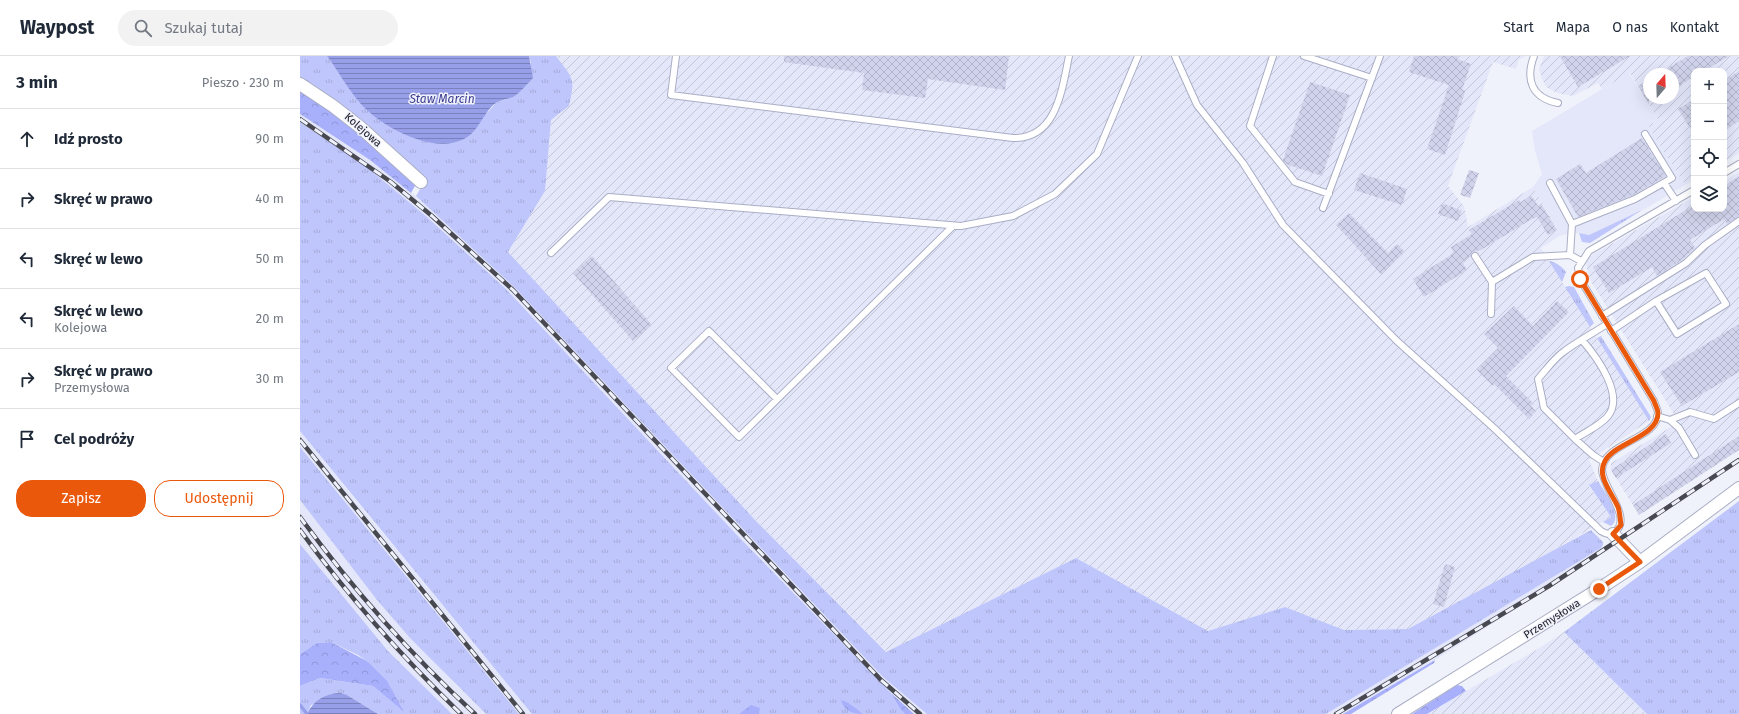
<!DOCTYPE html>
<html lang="pl">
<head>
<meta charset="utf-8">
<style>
	:root { --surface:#fff; --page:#f2f2f3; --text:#1f2937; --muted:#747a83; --line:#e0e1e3; --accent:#ea580c }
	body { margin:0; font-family:"Fira Sans",sans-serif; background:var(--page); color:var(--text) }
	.controls { position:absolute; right:12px; top:12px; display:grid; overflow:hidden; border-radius:8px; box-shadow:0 4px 16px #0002 }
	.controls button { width:36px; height:36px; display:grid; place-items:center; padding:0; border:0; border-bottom:1px solid var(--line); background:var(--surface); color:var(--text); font:20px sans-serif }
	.compass { position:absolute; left:1343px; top:12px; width:36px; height:36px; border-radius:50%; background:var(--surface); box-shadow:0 4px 16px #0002; rotate:19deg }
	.stop { position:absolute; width:12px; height:12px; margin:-9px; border:3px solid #ea580c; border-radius:50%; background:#fff }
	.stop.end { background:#ea580c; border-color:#fff; box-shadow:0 1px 4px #0008 }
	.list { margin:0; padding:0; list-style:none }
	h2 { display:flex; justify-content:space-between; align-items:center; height:52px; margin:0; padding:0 16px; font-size:17px }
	h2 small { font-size:13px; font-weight:400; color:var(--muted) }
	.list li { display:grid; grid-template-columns:26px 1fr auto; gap:12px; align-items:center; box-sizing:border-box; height:60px; padding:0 16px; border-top:1px solid var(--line) }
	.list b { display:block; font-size:15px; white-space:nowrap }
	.list p { margin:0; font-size:13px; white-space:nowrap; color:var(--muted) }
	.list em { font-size:13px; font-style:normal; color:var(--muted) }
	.actions { display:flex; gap:8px; padding:12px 16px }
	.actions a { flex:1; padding:9px 0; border:1px solid var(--accent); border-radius:16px; text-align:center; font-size:14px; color:var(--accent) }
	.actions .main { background:var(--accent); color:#fff }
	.icon { flex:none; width:22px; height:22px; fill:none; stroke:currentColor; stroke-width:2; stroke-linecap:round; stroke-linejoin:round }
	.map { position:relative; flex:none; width:1439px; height:658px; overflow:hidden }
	header { display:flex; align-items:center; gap:24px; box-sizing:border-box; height:56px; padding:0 20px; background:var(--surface); border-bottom:1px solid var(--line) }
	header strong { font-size:19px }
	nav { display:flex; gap:22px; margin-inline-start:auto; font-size:14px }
	.search { width:280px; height:36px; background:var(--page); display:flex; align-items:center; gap:10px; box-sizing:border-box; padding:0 14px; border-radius:22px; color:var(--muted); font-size:15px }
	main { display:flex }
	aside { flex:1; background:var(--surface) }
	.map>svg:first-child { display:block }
	.built { fill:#e4e7fa }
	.industrial { fill:url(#industrial-furrows); fill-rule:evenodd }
	.grass { fill:url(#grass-tufts) }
	.forest { fill:url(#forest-crowns) }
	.water { fill:url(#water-rules) }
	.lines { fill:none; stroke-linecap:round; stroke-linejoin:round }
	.stream { stroke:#979fe9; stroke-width:3.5 }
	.building { fill:url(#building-cross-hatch) }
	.service-casing { stroke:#aaaec5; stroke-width:8 }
	.minor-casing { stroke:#aaaec5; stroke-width:14 }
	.service { stroke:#fff; stroke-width:6 }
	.minor { stroke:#fff; stroke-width:12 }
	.rail-casing { stroke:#474850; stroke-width:4.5 }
	.rail { stroke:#f0f2fb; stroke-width:3; stroke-dasharray:9; stroke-linecap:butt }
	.route { stroke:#ea580c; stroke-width:5 }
	.labels { text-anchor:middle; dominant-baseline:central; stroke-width:3; stroke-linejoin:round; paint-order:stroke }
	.street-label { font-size:11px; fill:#1d1e26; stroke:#f0f2fb }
	.water-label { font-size:12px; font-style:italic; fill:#3a3a90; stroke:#f0f2fb }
</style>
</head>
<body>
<header>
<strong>Waypost</strong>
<div class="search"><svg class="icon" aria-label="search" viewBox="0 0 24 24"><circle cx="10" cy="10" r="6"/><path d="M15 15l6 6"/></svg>Szukaj tutaj</div>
<nav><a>Start</a><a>Mapa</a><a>O nas</a><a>Kontakt</a></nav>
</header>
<main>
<aside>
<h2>3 min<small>Pieszo · 230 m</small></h2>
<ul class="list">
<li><svg class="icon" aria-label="ahead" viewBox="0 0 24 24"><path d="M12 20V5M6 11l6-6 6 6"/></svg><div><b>Idź prosto</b></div><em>90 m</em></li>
<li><svg class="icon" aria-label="right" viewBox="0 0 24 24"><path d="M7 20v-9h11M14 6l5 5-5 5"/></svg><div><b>Skręć w prawo</b></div><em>40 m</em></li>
<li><svg class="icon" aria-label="left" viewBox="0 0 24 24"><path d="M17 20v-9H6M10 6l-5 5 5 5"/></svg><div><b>Skręć w lewo</b></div><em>50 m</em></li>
<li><svg class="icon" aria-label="left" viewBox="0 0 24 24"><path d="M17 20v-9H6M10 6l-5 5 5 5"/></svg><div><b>Skręć w lewo</b><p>Kolejowa</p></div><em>20 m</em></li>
<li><svg class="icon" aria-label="right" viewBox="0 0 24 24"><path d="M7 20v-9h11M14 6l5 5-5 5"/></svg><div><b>Skręć w prawo</b><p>Przemysłowa</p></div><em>30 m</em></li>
<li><svg class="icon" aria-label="arrive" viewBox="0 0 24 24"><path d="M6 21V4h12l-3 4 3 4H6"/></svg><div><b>Cel podróży</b></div></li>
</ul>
<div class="actions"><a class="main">Zapisz</a><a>Udostępnij</a></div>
</aside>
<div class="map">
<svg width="1439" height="658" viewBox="0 0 1439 658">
	<defs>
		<pattern id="industrial-furrows" width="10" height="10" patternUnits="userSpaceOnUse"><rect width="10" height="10" fill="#e4e7fa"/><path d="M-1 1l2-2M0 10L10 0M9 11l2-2" fill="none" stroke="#c3c6d6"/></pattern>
		<pattern id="grass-tufts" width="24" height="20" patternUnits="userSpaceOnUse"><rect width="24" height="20" fill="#bfc6fb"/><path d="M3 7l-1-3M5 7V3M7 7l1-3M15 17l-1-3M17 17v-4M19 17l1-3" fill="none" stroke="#a4aad7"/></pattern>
		<pattern id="forest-crowns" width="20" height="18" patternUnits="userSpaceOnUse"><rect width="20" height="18" fill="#a8b0fc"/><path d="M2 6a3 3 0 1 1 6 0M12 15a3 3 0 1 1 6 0" fill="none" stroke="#9097d8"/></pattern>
		<pattern id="water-rules" width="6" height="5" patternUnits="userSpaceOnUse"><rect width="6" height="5" fill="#979fe9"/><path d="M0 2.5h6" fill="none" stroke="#7b81bd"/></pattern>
		<pattern id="building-cross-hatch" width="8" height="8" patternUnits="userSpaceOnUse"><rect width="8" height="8" fill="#d0d3eb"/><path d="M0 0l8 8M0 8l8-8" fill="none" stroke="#b2b5c9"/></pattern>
	</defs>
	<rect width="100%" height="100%" fill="#f0f2fb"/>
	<path class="built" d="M1329 17 1358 64 1348 70 1385 129 1345 153 1289 179 1279 177 1261 179 1233 131 1242 118 1235 95 1232 75Z
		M0 58 70 104 116 140 215 232 583 621 627 658H614L591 637 436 478 206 233 127 161 68 112 0 66Z
		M0 375 63 453 232 658H219L159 585 0 391Z
		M0 444 77 544 156 629 186 658H152L88 595 0 488Z
		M1301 492 1305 496 1135 604 1043 658H1026Z"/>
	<path class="industrial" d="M256 0H1226L1219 4 1216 13 1193 6 1148 130 1164 150 1168 171 1233 131 1261 179 1241 192 1349 365 1289 404 1298 425 1289 430 1311 461 1136 562 1108 573 1044 574 985 551 908 575 776 502 587 596 455 464 208 196 245 135 251 64 269 50 273 34 272 22Z
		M1244 0H1439V97L1424 106V15H1394V124L1385 129 1348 70 1358 64 1330 17 1302 33 1298 27 1273 40 1257 37 1246 31 1242 23 1239 13ZM1349 18H1373V42H1349Z
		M1439 116V393L1339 459 1311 414V407L1379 366 1290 224 1286 208 1287 203 1292 199 1394 141V153H1424V125Z
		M1264 576 1347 658H1127L1236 594Z"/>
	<path class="grass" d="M0 0H27L60 47 186 58 196 47 214 40 231 7 229 0H256C273 23 276 21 269 50L251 64 245 135 208 196 455 464 586 596 776 502 908 575 985 551 1044 574 1108 573 1291 474 1303 486V489L1301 492 1026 658H627L583 621 215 232 116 140 126 123 67 71 0 22Z
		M0 66 68 112 127 161 206 233 436 478 591 637 600 653 605 658H232L0 375Z
		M1342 154 1290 187 1282 186 1279 177 1289 179Z
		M1249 205C1255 206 1262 210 1266 216L1262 226Z
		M1269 230 1274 231 1294 267 1290 271 1265 231Z
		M1301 280 1351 361 1349 365 1297 282Z
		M0 391 219 658H186L110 582 77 544 0 444Z
		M1298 425C1304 435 1324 461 1311 470L1303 466 1311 461 1289 429Z
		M1439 445V658H1347L1264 576Z
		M0 488 88 595 152 658H78L47 639 11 649 7 658H0V630L20 622 73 630 103 655 67 605 58 599 31 586 17 587 0 598Z"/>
	<path class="forest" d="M0 31 25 48 116 128 111 137 70 104 0 58Z
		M31 586 67 605 87 625 104 656 73 630 20 622 0 630V598L17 587Z
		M1135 604 1134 607 1051 658H1043Z
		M1157 629 1162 630 1166 635 1127 658H1112Z
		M591 637 614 658H605L600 653Z
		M541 644C547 645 558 654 563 658 553 658 544 655 541 644Z
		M451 649 460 652 459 658H439Z"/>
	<path class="water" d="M27 0H229L233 22C227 28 220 37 213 41 207 43 200 44 196 47 183 56 179 76 164 83 133 99 81 71 60 47 48 33 38 15 27 0Z
		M40 637 47 639 78 658H7C14 644 24 638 40 637Z"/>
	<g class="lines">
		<path class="stream" d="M0 649 7 658"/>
	</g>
	<path class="building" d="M484 0H709L705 34 628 23 625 42 562 34 564 17 484 6Z
		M1114 0H1158L1157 3 1171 8 1162 34H1165L1164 39 1145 99 1127 93 1149 29 1109 16Z
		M1260 0H1330L1278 31Z
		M1388 0H1429L1404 15H1394V21L1373 33V18H1358Z
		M1439 15V65L1424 75V25Z
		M1349 23V49L1338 30Z
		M1010 26 1050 39 1022 120 986 108 983 104Z
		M1394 43V78L1378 53Z
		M1342 82 1366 120 1333 139 1278 161 1256 123 1280 108 1286 117Z
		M1169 114 1179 117 1170 142 1160 139Z
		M1060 117 1107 133 1102 149 1054 134Z
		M1439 120V161L1427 168 1424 163 1390 184 1395 192 1383 203 1357 220 1352 211 1309 237 1293 211 1394 149V153H1424V130Z
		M1231 139 1238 150 1241 148 1257 174 1248 179 1237 161 1230 164 1181 194 1172 196 1171 200 1162 206 1167 214 1124 241 1113 223 1154 197 1151 191 1172 178 1169 174 1219 144 1221 146Z
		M1142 147 1162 155 1158 165 1138 158Z
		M1049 157 1088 197 1097 188 1105 196 1081 218 1036 169Z
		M292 200 352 269 333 285 273 217Z
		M1257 245 1269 256 1206 320 1234 348 1231 350 1236 355 1229 363 1194 328 1193 330 1177 314 1198 292 1184 278 1214 250 1233 270Z
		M1439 268V316L1382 350 1360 316Z
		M1366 378 1371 387 1316 422 1311 414Z
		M1439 380V394L1339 459 1333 449Z
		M1145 508 1155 511 1144 551 1133 548Z"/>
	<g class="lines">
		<defs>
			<path id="service" d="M376 0 371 39 713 82C757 83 762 33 769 0
				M875 0 897 49 943 107 983 169 1097 285 1195 373 1301 475C1306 478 1311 480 1315 476 1333 462 1302 431 1302 414 1303 386 1358 384 1358 357 1358 353 1355 349 1354 345L1280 223 1278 212 1289 195 1394 134
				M973 0 950 70 995 126 1029 138
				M1004 0 1072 22
				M1234 0C1225 24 1232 42 1258 47
				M1424 117 1439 108
				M1250 127 1272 168
				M1364 127 1376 145
				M1023 152 1080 0
				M251 197 309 141 661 170 713 160 755 138 797 98 838 0
				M1270 199 1272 168 1335 143 1372 122 1345 78
				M1175 200 1192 226 1191 258
				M1192 226 1233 201 1270 199 1281 205
				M1302 260 1386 207 1405 189 1439 165
				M1311 275 1356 245 1406 217 1426 248 1377 278 1356 245
				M1282 284C1296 300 1325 339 1308 360 1300 370 1285 376 1275 383L1244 352 1238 323C1246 314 1253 304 1262 297 1276 286 1292 278 1307 268
				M477 343 409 275 371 312 439 381 653 170
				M1357 360 1370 364 1379 372 1395 399
				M1370 364 1390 356 1414 363 1439 347
				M1275 383 1293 399 1304 406"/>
			<path id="minor" d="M0 28 33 50 60 71 121 126
				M1313 478 1340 506
				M1098 658 1299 533 1340 506 1439 432"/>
		</defs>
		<use href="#service" class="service-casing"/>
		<use href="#minor" class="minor-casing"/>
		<use href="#service" class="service"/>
		<use href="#minor" class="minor"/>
		<defs>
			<path id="rail" d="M0 63 91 126 132 160 213 234 581 624 620 658
				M0 384 223 658
				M0 461C52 532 110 598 175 658
				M0 474C48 540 102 601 161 658
				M1036 658 1249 530 1439 404"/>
		</defs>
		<use href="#rail" class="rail-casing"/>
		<use href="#rail" class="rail"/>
	</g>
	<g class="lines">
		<path class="route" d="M1280 223 1354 345C1355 349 1358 353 1358 357 1358 381 1314 387 1305 405 1296 420 1312 437 1318 451 1320 456 1320 463 1321 469L1313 478 1340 506 1299 533"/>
	</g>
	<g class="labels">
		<g class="street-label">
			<text transform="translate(63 74) rotate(41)">Kolejowa</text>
			<text transform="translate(1252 563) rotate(-32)">Przemysłowa</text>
		</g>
		<g class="water-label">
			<text x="142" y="43">Staw Marcin</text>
		</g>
	</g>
</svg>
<div class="controls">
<button>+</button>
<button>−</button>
<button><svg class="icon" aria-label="locate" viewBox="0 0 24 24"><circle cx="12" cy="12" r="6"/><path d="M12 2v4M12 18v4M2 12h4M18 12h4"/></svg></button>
<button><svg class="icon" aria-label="layers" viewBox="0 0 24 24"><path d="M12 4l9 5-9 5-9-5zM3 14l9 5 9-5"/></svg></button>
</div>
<svg class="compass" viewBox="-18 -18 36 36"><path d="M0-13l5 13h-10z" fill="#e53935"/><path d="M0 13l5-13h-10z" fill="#747a83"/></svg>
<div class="stop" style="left:1280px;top:223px"></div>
<div class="stop end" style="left:1299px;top:533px"></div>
</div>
</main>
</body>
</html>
